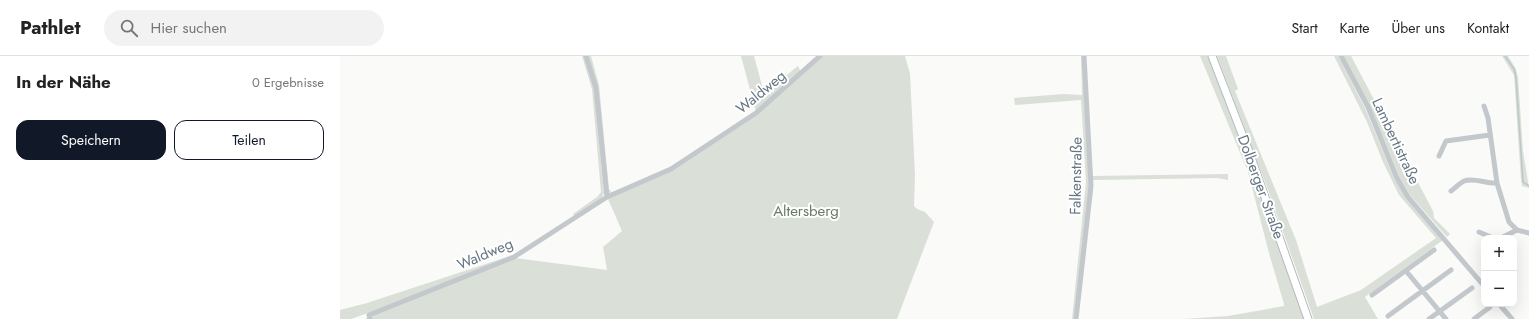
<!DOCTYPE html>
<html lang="de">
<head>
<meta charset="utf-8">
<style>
	:root { --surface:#fff; --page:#f2f2f2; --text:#222; --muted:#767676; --line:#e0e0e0; --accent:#111827 }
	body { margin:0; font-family:Jost,sans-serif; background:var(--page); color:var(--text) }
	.controls { position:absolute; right:12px; bottom:12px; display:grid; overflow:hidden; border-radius:8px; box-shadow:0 4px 16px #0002 }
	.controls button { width:36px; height:36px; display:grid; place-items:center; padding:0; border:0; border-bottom:1px solid var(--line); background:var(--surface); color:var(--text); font:20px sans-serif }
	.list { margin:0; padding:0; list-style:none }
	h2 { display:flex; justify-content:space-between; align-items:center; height:52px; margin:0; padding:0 16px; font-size:17px }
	h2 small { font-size:13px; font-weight:400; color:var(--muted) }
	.actions { display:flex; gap:8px; padding:12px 16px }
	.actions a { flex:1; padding:9px 0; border:1px solid var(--accent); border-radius:12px; text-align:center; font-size:14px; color:var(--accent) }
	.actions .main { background:var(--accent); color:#fff }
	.icon { flex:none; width:22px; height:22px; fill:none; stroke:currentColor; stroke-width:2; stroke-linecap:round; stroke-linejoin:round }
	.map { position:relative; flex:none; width:1189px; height:263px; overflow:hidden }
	header { display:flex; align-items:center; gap:24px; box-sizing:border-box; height:56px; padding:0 20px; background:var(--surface); border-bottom:1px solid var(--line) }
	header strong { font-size:19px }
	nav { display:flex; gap:22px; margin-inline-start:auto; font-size:14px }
	.search { width:280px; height:36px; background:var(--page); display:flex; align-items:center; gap:10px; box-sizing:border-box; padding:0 14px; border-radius:22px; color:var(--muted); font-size:15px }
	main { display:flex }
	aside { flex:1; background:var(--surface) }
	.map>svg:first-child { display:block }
	.green { fill:#dadfd7 }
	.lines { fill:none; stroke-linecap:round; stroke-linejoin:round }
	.stream { stroke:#bbc7cb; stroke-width:1.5 }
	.secondary-casing { stroke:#b3babf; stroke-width:9 }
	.street { stroke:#c3c8cc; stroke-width:5 }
	.secondary { stroke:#fff; stroke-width:7 }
	.labels { text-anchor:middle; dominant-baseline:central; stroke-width:4; stroke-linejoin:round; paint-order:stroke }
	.street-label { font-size:15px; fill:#657683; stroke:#fff }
	.park-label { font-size:15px; fill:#687a64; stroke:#fff }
</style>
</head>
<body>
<header>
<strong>Pathlet</strong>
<div class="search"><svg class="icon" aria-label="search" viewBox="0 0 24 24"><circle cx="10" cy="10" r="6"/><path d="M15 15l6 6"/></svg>Hier suchen</div>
<nav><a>Start</a><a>Karte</a><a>Über uns</a><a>Kontakt</a></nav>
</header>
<main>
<aside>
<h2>In der Nähe<small>0 Ergebnisse</small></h2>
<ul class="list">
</ul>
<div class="actions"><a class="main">Speichern</a><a>Teilen</a></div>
</aside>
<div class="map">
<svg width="1189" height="263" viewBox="0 0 1189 263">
	<rect width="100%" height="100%" fill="#fafaf8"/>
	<path class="green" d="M242 0H245L254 32 264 137 262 142 235 161 233 158 257 141 261 136 252 33Z
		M248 0H251L259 29 269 133 271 136 277 135 271 137 268 136 257 32Z
		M401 0H414L424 37 458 10 461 16 482 0H565L570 18 575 119 574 150 577 153 585 156 594 166 557 263H25L30 261 28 257 11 263H0V254L27 247 173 199 175 202 267 214 263 191 282 175 268 143 331 113 416 56Z
		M741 0H743L749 131 734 263H732L746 126 741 44 675 49 674 42 724 38 742 39Z
		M746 0 753 120 888 118V124L877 122 753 124 748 175 753 120Z
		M860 0H868L898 74 965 263H844L888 260 944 250V248L929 197 908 116Z
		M877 0H886L898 33 895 35 956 184 977 251 1021 234 1096 182 1059 139 1043 106 1027 66 994 0H998L1025 52 1054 122 1103 184 1025 241 1038 263H974L927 131Z
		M1003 0H1011L1093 155 1094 162 1110 178 1107 181 1070 139 1059 120 1030 51Z
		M1162 0H1168L1176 13 1178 21 1183 95 1189 132 1182 130 1181 124 1174 19Z"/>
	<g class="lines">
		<path class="stream" d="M1165 0 1174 13 1176 22 1183 126 1189 130"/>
		<defs>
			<path id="secondary" d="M872 0 909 96 968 263"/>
		</defs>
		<use href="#secondary" class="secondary-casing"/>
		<path class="street" d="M246 0 256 32 267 141
			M1001 0 1028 51 1056 120 1068 141 1144 230
			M1144 50 1148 62 1157 127 1169 166 1177 174 1161 182
			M1099 100 1106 85 1150 79
			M1111 135C1115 132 1120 127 1124 125 1133 121 1147 128 1157 127
			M1177 174 1189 177
			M1139 176 1153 182
			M1066 215 1106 263
			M1032 239 1094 194
			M1159 248 1172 263
			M1048 260 1111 214
			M30 263 29 259 174 201 267 141 331 113 416 57 480 0
			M736 263 751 130 744 0
			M1089 263 1132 232
			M1134 263 1150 251"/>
		<use href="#secondary" class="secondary"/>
	</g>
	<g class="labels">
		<g class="street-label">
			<text transform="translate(421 36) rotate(-39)">Waldweg</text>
			<text transform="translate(1056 85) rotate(65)">Lambertistraße</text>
			<text transform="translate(736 120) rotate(-89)">Falkenstraße</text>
			<text transform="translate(921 131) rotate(70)">Dolberger Straße</text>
			<text transform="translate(145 198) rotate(-23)">Waldweg</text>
		</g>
		<g class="park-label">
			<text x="466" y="155">Altersberg</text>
		</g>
	</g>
</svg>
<div class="controls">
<button>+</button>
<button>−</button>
</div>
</div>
</main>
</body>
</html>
